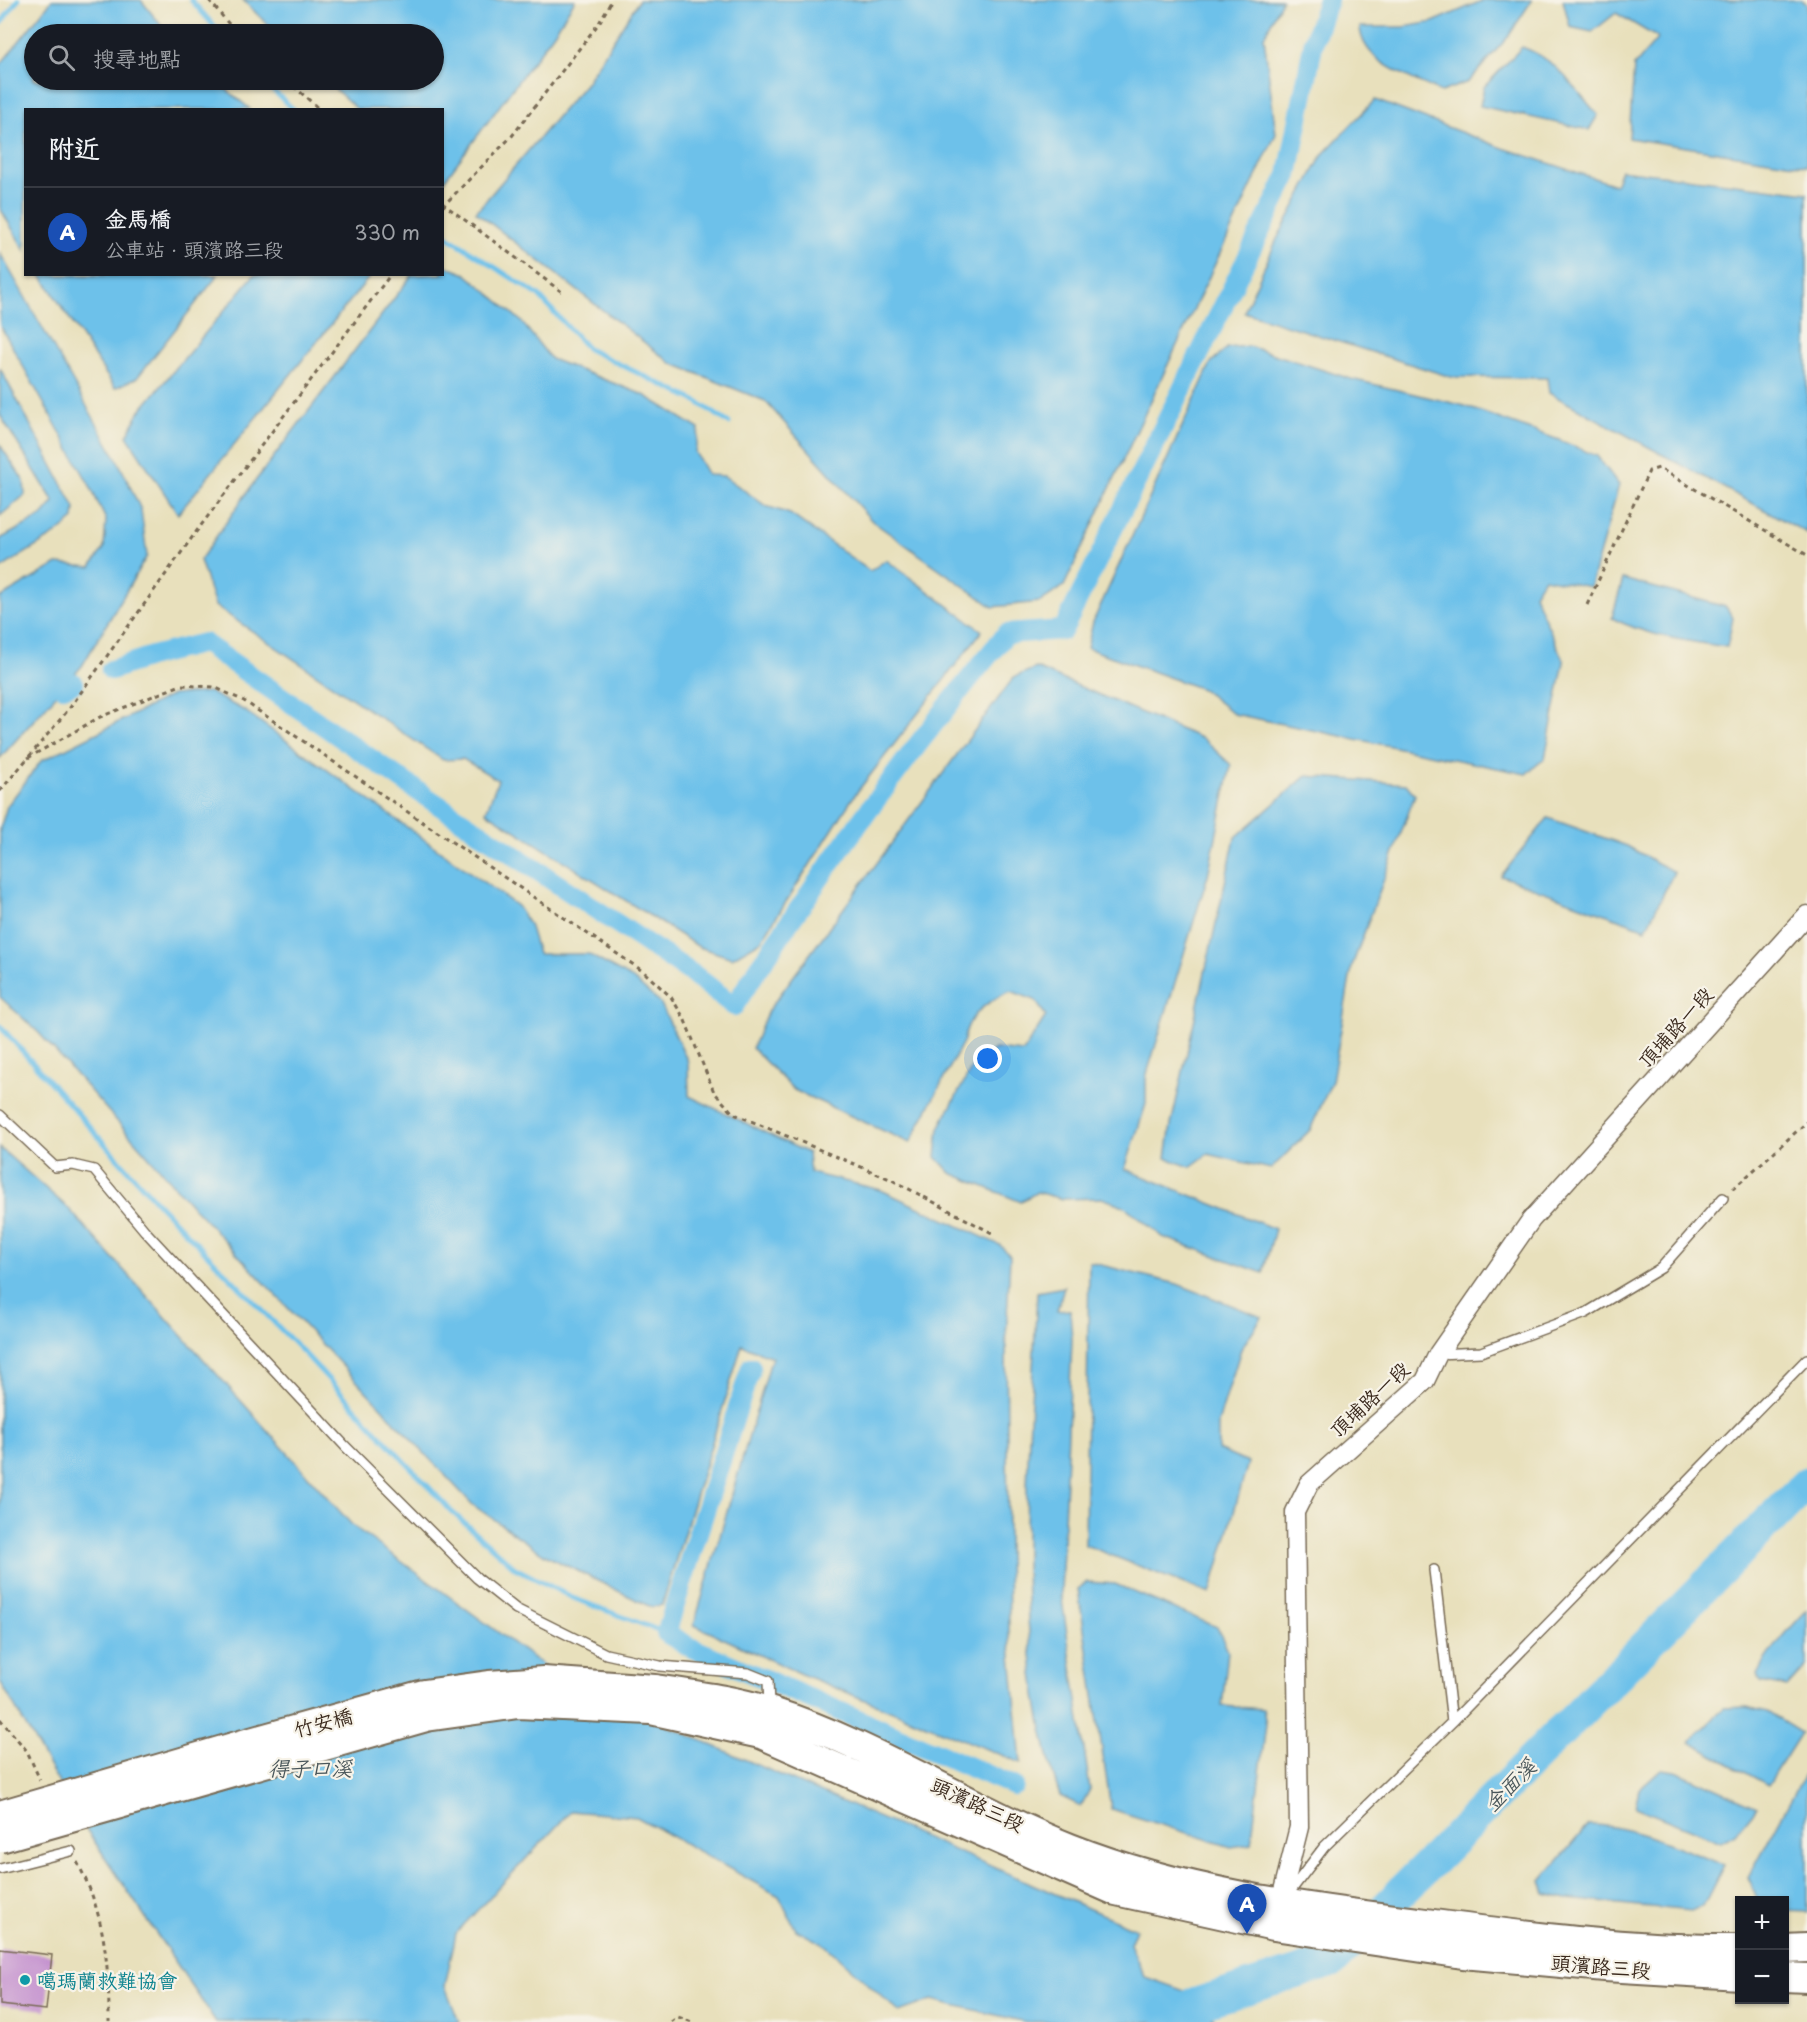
<!DOCTYPE html>
<html lang="zh-TW">
<head>
<meta charset="utf-8">
<style>
	:root { --surface:#171b24; --page:#20242c; --text:#f1f3f6; --muted:#9ea1a6; --line:#363941; --accent:#8c9099 }
	body { margin:0; font-family:"Playpen Sans","LXGW WenKai TC",sans-serif; background:var(--page); color:var(--text) }
	.controls { position:absolute; right:18px; bottom:18px; display:grid; overflow:hidden; border-radius:0px; box-shadow:0 2px 4px #0004 }
	.controls button { width:54px; height:54px; display:grid; place-items:center; padding:0; border:0; border-bottom:2px solid var(--line); background:var(--surface); color:var(--text); font:30px sans-serif }
	.you { position:absolute; left:988px; top:1059px; width:21px; height:21px; margin:-15px; border:4px solid #fff; border-radius:50%; background:#1a73e8; box-shadow:0 0 0 9px #1a73e833 }
	.badge { display:grid; place-items:center; width:39px; height:39px; border-radius:50%; background:var(--accent); color:#fff; font-size:20px; font-weight:700 }
	.pin { position:absolute; translate:-50% -50px; filter:drop-shadow(0 2px 3px #0008) }
	.pin::after { content:''; position:absolute; top:32px; width:21px; height:18px; background:inherit; clip-path:polygon(0 0,100% 0,50% 100%) }
	.list { margin:0; padding:0; list-style:none }
	h2 { display:flex; justify-content:space-between; align-items:center; height:78px; margin:0; padding:0 24px; font-size:26px }
	h2 small { font-size:20px; font-weight:400; color:var(--muted) }
	.list li { display:grid; grid-template-columns:39px 1fr auto; gap:18px; align-items:center; box-sizing:border-box; height:90px; padding:0 24px; border-top:2px solid var(--line) }
	.list b { display:block; font-size:22px; white-space:nowrap }
	.list p { margin:0; font-size:20px; white-space:nowrap; color:var(--muted) }
	.list em { font-size:20px; font-style:normal; color:var(--muted) }
	.icon { flex:none; width:33px; height:33px; fill:none; stroke:currentColor; stroke-width:2; stroke-linecap:round; stroke-linejoin:round }
	.map { position:relative; flex:none; width:1807px; height:2022px; overflow:hidden }
	.search { position:absolute; background:var(--surface); box-shadow:0 2px 4px #0004; left:24px; top:24px; width:420px; height:66px; display:flex; align-items:center; gap:15px; box-sizing:border-box; padding:0 21px; border-radius:33px; color:var(--muted); font-size:22px }
	.panel { position:absolute; background:var(--surface); box-shadow:0 2px 4px #0004; left:24px; top:108px; width:420px; height:168px; border-radius:0px }
	.map>svg:first-child { display:block }
	.water { fill:#6dc1ea; stroke:#547684; stroke-width:1.5 }
	.lines { fill:none; stroke-linecap:round; stroke-linejoin:round }
	.stream { stroke:#6dc1ea; stroke-width:5 }
	.canal { stroke:#6dc1ea; stroke-width:20 }
	.river { stroke:#6dc1ea; stroke-width:33 }
	.building { fill:#c593cf }
	.lane-casing { stroke:#786a55; stroke-width:12 }
	.street-casing { stroke:#786a55; stroke-width:21 }
	.primary-casing { stroke:#786a55; stroke-width:32 }
	.path { stroke:#786a55; stroke-width:3; stroke-dasharray:4.5 4.5; stroke-linecap:butt }
	.lane { stroke:#fff; stroke-width:9 }
	.street { stroke:#fff; stroke-width:18 }
	.primary { stroke:#fff; stroke-width:28 }
	.primary-bridge-casing { stroke:#786a55; stroke-width:32; stroke-linecap:butt }
	.primary-bridge { stroke:#fff; stroke-width:28 }
	.culture-dot { fill:#0f9aa8; stroke:#f7f3e8; stroke-width:2 }
	.labels { text-anchor:middle; dominant-baseline:central; stroke-width:4.5; stroke-linejoin:round; paint-order:stroke }
	.street-label { font-size:20px; fill:#3b2a1e; stroke:#f7f3e8 }
	.culture-label { font-size:20px; fill:#0d838f; stroke:#f7f3e8; text-anchor:start }
	.water-label { font-size:21px; font-style:italic; fill:#4a575b; stroke:#f7f3e8 }
</style>
</head>
<body>
<div class="map">
<svg width="1807" height="2022" viewBox="0 0 1807 2022">
	<rect width="100%" height="100%" fill="#f7f3e8"/>
	<filter id="ink" filterUnits="userSpaceOnUse"><feTurbulence type="fractalNoise" baseFrequency=".0167" numOctaves="2"/><feDisplacementMap in="SourceGraphic" scale="12" xChannelSelector="R" yChannelSelector="G"/><feConvolveMatrix kernelMatrix="1 2 1 2 8 2 1 2 1" color-interpolation-filters="sRGB"/></filter>
	<filter id="wash" filterUnits="userSpaceOnUse"><feTurbulence type="fractalNoise" baseFrequency=".008" numOctaves="4" result="noise"/><feDisplacementMap in="SourceGraphic" scale="24" xChannelSelector="R" yChannelSelector="G"/><feGaussianBlur stdDeviation="1.35" result="paint"/><feColorMatrix in="noise" values="0 0 0 0 0 0 0 0 0 0 0 0 0 0 0 0 0 1.4 0 .05"/><feComposite in="paint" operator="in"/></filter>
	<g filter="url(#wash)">
		<rect width="100%" height="100%" fill="#e8e0bc"/>
		<path class="water" d="M52 0H141L168 34H34V80H215L250 109 26 110 25 251 0 208V65Z
			M243 0H575L554 33 443 182 442 110 357 109 325 80H434V34H277Z
			M639 0H1282L1264 37 1276 134 1064 586 1040 602 993 607 872 521 765 401 671 363 476 212 586 83Z
			M1484 0H1532L1508 37 1468 82 1441 92C1413 78 1362 64 1360 27H1404L1433 22Z
			M1563 0H1801L1807 4V166L1629 138 1634 66 1658 38 1616 13 1592 32 1570 27Z
			M1522 47C1558 60 1573 87 1598 115L1589 130 1480 106 1484 87Z
			M1375 100 1503 148 1615 185 1621 170 1807 193V533L1549 393 1547 378 1451 377 1244 312 1277 239 1323 154Z
			M0 253 119 463 141 510 147 556 82 666 0 758V598L57 564 91 567 104 548 106 520 89 484 0 325Z
			M443 265 466 274 483 288 521 321 551 359 644 395 699 429 695 452 708 475 724 476 766 506 790 514 870 571 886 560 982 631 854 796 761 941 732 958 699 947 486 812 498 780 463 759 443 760 215 606 200 560 253 484 412 275 442 274Z
			M41 275H218L137 378 115 388Z
			M254 275H371L178 514 127 436 140 411Z
			M1248 346 1351 379 1461 405 1559 440 1597 456 1619 485 1590 587 1544 578 1534 594 1564 662 1545 758 1526 774 1234 714 1202 689 1087 648 1093 622 1211 363 1227 348Z
			M0 368 75 508 74 519 56 534 0 569V539L42 516 54 502 0 415Z
			M0 445 24 481 25 495 0 516Z
			M1623 579 1726 607 1733 618 1727 647C1687 641 1649 637 1612 618Z
			M1036 668 1203 739 1231 765 1208 875 1146 1077V1104L1125 1169 1275 1229 1263 1273 1163 1237 1124 1206 1102 1198 1062 1199 1037 1192 1021 1202 951 1173 936 1157 939 1128 976 1060 995 1049 1023 1052 1046 1016 1035 1000 1011 991C989 1000 967 1014 964 1040L910 1143 794 1090 752 1048 768 1011 1014 677Z
			M209 692 245 711 517 906 529 924 538 954H588L633 979 661 1004 688 1062 689 1096 808 1153 810 1173 881 1190 1000 1245 1010 1256 1006 1339 1009 1634 1021 1763 801 1674 694 1625 772 1357 742 1345 662 1605 651 1607 545 1555 473 1505 195 1209 39 1033 0 997V829L7 806 41 761 172 695Z
			M1306 776 1406 784 1415 795 1352 966 1332 1081 1310 1130 1271 1169 1208 1154 1190 1167 1166 1158 1171 1125 1235 838Z
			M1548 818 1627 846 1674 872 1646 929 1501 876Z
			M0 1148 68 1208 353 1526 566 1682 1136 1929 1130 1944 1145 1977 1199 1996 1216 2022H1026L932 2000 899 2012 825 1945 796 1930 779 1896 637 1817 571 1811 456 1933 445 1986 459 2022H216L82 1823 0 1681Z
			M1089 1262 1177 1284 1262 1317 1241 1349 1218 1423V1450L1248 1463 1210 1594 1085 1545Z
			M1064 1287 1057 1311 1070 1310 1072 1340 1061 1593 1090 1789 1081 1806 1060 1796C1007 1641 1030 1453 1037 1292Z
			M1087 1582 1115 1584 1217 1627 1228 1651 1222 1706 1263 1709 1266 1724 1251 1844 1231 1847 1111 1809 1078 1589Z
			M1807 1610V1665L1787 1687 1760 1682 1757 1675C1770 1650 1788 1630 1807 1610Z
			M1748 1707 1767 1712 1801 1733 1768 1785 1690 1742 1724 1708Z
			M1661 1769 1676 1771 1757 1807 1735 1834 1721 1842 1635 1807 1639 1789Z
			M1807 1770V1912L1785 1911 1784 1900H1758L1748 1878Z
			M1588 1825C1630 1824 1684 1850 1724 1865L1703 1906 1692 1911 1567 1899 1545 1894 1541 1881Z"/>
		<g class="lines">
			<path class="stream" d="M191 0 221 34
				M0 24 18 0
				M262 80 294 110
				M442 233 538 295 588 349 696 401 729 423
				M0 1026 161 1207 305 1354 452 1512 515 1568 573 1598 666 1633"/>
			<path class="canal" d="M111 670 152 656 204 643 428 798 693 974 734 1006C817 877 908 752 1006 634L1063 630 1288 175 1314 40 1328 0
				M63 687 74 683
				M751 1367 666 1633 692 1648 1014 1786"/>
			<path class="river" d="M1168 2013 1333 1961 1807 1483"/>
		</g>
		<g id="blocks">
			<path class="building" d="M0 1949 52 1955 46 2010 0 2005Z"/>
		</g>
	</g>
	<g filter="url(#ink)">
		<use href="#blocks" fill-opacity="0" stroke="#786a55" stroke-width="1.5"/>
		<g class="lines">
			<defs>
				<path id="lane" d="M0 1115 55 1167 73 1165 94 1170 145 1231 345 1446 477 1578 516 1609 606 1654 660 1666 748 1673 768 1681 769 1706
					M1438 1354 1481 1352 1586 1313 1661 1268 1723 1198
					M1434 1570 1452 1722
					M0 1869 71 1851
					M1286 1897 1324 1847 1452 1722 1807 1359"/>
				<path id="street" d="M1278 1911 1299 1827 1295 1512 1309 1484 1425 1381 1438 1354 1531 1220 1807 915"/>
				<path id="primary" d="M655 1689C694 1695 735 1700 772 1712 876 1745 969 1808 1070 1848 1181 1892 1301 1907 1418 1922 1525 1936 1632 1950 1740 1949
					M651 1710 761 1734 1116 1891 1274 1926 1463 1954 1605 1967 1740 1975
					M1784 1949 1807 1948
					M1784 1977 1807 1978"/>
			</defs>
			<use href="#lane" class="lane-casing"/>
			<use href="#street" class="street-casing"/>
			<use href="#primary" class="primary-casing"/>
			<path class="path" d="M209 0 237 34
				M287 80 320 110
				M442 203 562 292
				M442 207 512 136 599 23 612 0
				M1587 605 1649 471 1659 468 1807 555
				M28 758 100 717 181 685 214 687 244 701 644 972 671 997 684 1018 714 1092 734 1114 890 1179 992 1233
				M0 791 69 709 196 532 391 274
				M1733 1189 1807 1122
				M0 1719 27 1751 40 1780
				M77 1862C105 1913 109 1965 109 2022
				M671 2022 678 2017 692 2022"/>
			<use href="#lane" class="lane"/>
			<use href="#street" class="street"/>
			<use href="#primary" class="primary"/>
			<defs>
				<path id="primary-bridge" d="M0 1815 247 1743 424 1694 489 1685 543 1681 655 1689
					M0 1838 426 1717 518 1704 651 1710"/>
			</defs>
			<use href="#primary-bridge" class="primary-bridge-casing"/>
			<use href="#primary-bridge" class="primary-bridge"/>
		</g>
	</g>
	<circle class="culture-dot" cx="25" cy="1980" r="6"/>
	<g class="labels">
		<g class="street-label">
			<text transform="translate(1675 1027) rotate(-48)">頂埔路一段</text>
			<text transform="translate(1369 1399) rotate(-43)">頂埔路一段</text>
			<text transform="translate(323 1722) rotate(-15)">竹安橋</text>
			<text transform="translate(978 1804) rotate(25)">頭濱路三段</text>
			<text transform="translate(1601 1966) rotate(5)">頭濱路三段</text>
		</g>
		<g class="culture-label">
			<text x="37" y="1980">噶瑪蘭救難協會</text>
		</g>
		<g class="water-label">
			<text x="310" y="1767">得子口溪</text>
			<text transform="translate(1509 1784) rotate(-45)">金面溪</text>
		</g>
	</g>
</svg>
<div class="controls">
<button>+</button>
<button>−</button>
</div>
<div class="you"></div>
<div class="pin badge" style="left:1247px;top:1934px;background:#1a4fb4">A</div>
<div class="search"><svg class="icon" aria-label="search" viewBox="0 0 24 24"><circle cx="10" cy="10" r="6"/><path d="M15 15l6 6"/></svg>搜尋地點</div>
<section class="panel">
<h2>附近<small></small></h2>
<ul class="list">
<li><span class="badge" style="background:#1a4fb4">A</span><div><b>金馬橋</b><p>公車站 · 頭濱路三段</p></div><em>330 m</em></li>
</ul>
</section>
</div>
</body>
</html>
